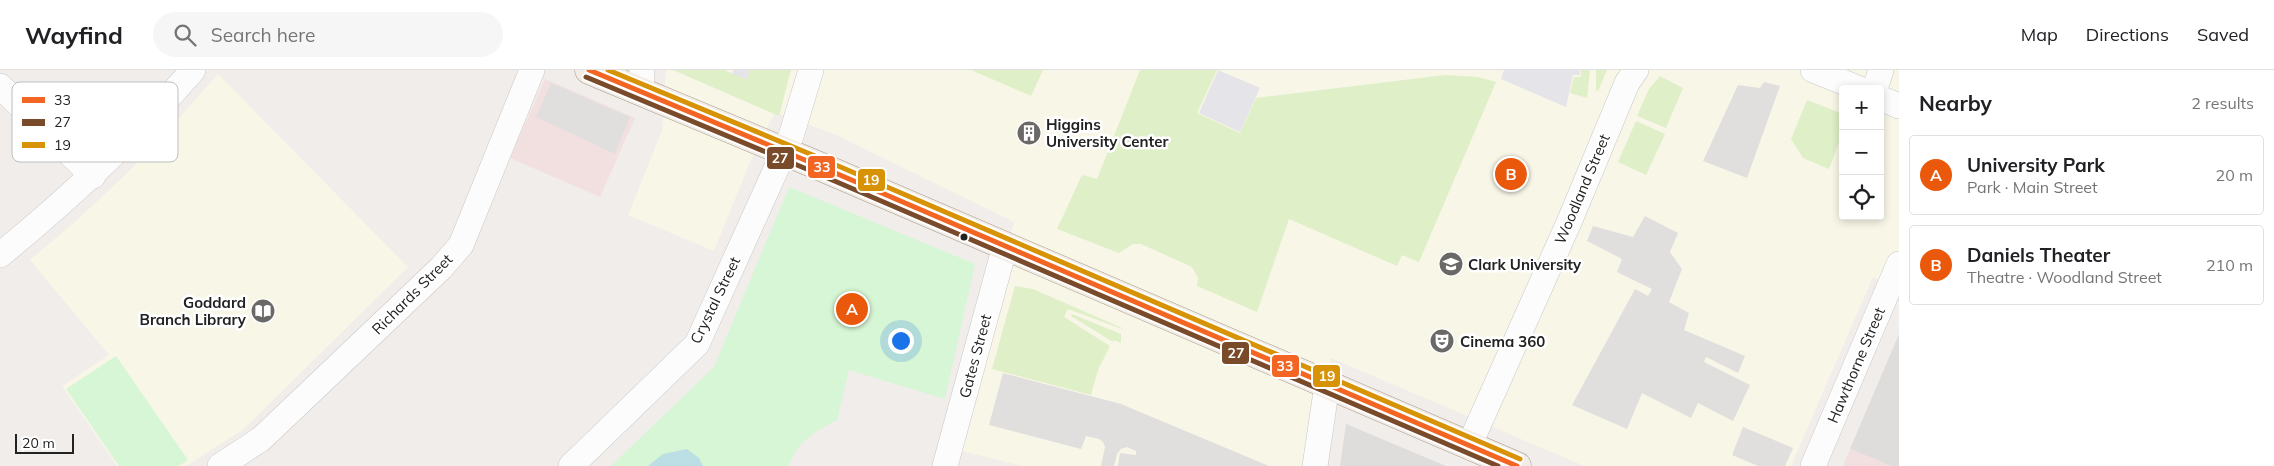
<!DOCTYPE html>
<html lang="en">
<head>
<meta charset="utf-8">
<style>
	:root { --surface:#fff; --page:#f6f6f6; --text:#202124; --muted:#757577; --line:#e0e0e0; --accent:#ea580c }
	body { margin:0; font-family:Mulish,sans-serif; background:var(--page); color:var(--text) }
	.controls { position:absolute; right:15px; top:15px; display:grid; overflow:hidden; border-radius:5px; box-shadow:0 2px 8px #0003 }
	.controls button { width:45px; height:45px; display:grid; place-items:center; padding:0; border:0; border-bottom:1px solid var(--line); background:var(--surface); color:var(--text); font:25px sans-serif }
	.scale { position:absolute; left:15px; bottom:12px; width:59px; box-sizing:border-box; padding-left:5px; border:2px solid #222; border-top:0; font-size:14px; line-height:18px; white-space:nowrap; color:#222; -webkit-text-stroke:4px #fff; paint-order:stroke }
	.you { position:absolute; left:900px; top:270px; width:18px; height:18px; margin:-12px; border:4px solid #fff; border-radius:50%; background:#1a73e8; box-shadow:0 0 0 8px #1a73e833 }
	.badge { display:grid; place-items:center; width:32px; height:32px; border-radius:50%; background:var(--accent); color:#fff; font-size:16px; font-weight:700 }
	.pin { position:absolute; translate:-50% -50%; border:2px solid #fff; box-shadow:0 1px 5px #0006 }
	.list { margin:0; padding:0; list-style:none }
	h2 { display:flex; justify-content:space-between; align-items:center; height:65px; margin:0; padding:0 20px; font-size:21px }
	h2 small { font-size:16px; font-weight:400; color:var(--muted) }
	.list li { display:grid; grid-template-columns:32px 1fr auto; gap:15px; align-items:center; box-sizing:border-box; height:80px; margin:0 10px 10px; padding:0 10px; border:1px solid var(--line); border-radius:5px }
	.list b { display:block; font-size:19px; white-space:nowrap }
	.list p { margin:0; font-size:16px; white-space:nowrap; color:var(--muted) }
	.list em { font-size:16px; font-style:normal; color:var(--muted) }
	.icon { flex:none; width:28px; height:28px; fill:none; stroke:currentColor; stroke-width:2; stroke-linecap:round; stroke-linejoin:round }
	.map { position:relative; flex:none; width:1899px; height:396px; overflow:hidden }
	header { display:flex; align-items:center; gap:30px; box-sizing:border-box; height:70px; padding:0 25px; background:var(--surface); border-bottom:1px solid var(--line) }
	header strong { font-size:24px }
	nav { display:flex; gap:28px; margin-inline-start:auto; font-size:18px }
	.search { width:350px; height:45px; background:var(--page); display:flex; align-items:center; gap:12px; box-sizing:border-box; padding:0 18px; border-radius:28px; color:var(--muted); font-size:19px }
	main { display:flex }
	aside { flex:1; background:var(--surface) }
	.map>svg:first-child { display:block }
	.residential { fill:#dfdddc }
	.commercial { fill:#f2e0e0 }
	.education { fill:#f8f6e7; fill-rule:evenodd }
	.religious { fill:#dedddc }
	.grass { fill:#dfefc7 }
	.park { fill:#d7f6d5 }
	.parking { fill:#e0dfde }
	.plaza { fill:#e5e4e9 }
	.water { fill:#bcdfe5 }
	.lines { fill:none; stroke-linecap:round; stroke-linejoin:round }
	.minor-casing { stroke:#c9c8c6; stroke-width:26 }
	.major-casing { stroke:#a79986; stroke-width:29 }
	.minor { stroke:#fdfcfc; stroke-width:25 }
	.major { stroke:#f3ece6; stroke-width:28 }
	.bus-1-casing { stroke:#fff; stroke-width:9 }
	.bus-2-casing { stroke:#fff; stroke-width:9 }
	.bus-3-casing { stroke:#fff; stroke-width:9 }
	.bus-1 { stroke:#f26522; stroke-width:5 }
	.bus-2 { stroke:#7a4b2a; stroke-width:5 }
	.bus-3 { stroke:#d79205; stroke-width:5 }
	.bus-dot { fill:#222; stroke:#fff; stroke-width:2 }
	.labels { text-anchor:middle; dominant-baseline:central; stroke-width:5; stroke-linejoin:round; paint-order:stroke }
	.poi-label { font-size:15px; font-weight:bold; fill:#222; stroke:#fff; text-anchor:start }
	.street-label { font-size:15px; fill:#222; stroke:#fff }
	.key { fill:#fff; stroke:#bdbdbd; stroke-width:1 }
	.key-label { font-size:14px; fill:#222 }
	.line-badge { stroke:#fff; stroke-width:2 }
	.badge-label { font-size:14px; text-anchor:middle; font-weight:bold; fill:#fff }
</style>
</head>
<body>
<header>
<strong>Wayfind</strong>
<div class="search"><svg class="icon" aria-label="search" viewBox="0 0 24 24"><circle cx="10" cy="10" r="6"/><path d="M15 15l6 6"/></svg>Search here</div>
<nav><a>Map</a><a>Directions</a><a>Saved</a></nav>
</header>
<main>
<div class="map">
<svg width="1899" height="396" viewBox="0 0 1899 396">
	<rect width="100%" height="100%" fill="#f0edea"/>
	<path class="residential" d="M1899 264V396H1891L1850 379Z"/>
	<path class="commercial" d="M545 9 635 48 600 127 510 88Z
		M1850 379 1891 396H1843Z"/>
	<path class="education" d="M666 0H1899V221L1873 207 1791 396H1584L1331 288 1314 396H1022L954 379 1014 152 834 64 775 42 748 97 714 181 628 145 662 60ZM1843 19H1880V146H1843Z
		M218 4 408 197 244 359 186 396H117L62 316 109 285 30 190 78 149 121 109 154 76Z"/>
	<path class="religious" d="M1346 354 1446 396H1340Z"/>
	<path class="grass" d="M673 0H724L747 9 750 0H791L779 46Z
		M971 0H1043L1031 26Z
		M1140 0H1217L1197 43 1240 63 1256 28 1445 5 1478 7 1496 12 1419 192 1402 185 1397 196 1289 149 1257 242 1197 216 1198 208 1192 197 1141 174H1133L1119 183 1057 159 1082 105 1097 109Z
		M1581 0H1590L1587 28 1570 23 1574 7H1581Z
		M1596 0H1607L1598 21 1596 20Z
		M1660 6 1683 18 1666 58 1637 46 1649 19Z
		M1807 30 1843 44V61L1829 99 1803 88 1791 69Z
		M1636 51 1665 64 1646 105 1618 92Z
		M1015 216 1033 219 1122 258V259L1068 239 1064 247 1110 276 1098 300 1091 325 992 299Z
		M1072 244 1121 264V273L1114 270 1113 272 1071 246Z"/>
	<path class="park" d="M789 117 975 194 945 329 849 300 837 350C817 360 795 373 789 396H611L714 297Z
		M116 286 188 390 179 396H119L66 319Z"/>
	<path class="parking" d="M1764 12 1780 16 1747 108 1703 91 1738 15 1760 18Z
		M551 13 630 47 615 84 536 47Z
		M1645 146 1678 163 1670 182 1682 199 1669 232 1689 243 1684 260 1745 286 1738 303 1706 287 1704 292 1750 315 1733 351 1698 333 1691 348 1642 323 1627 359 1572 335 1635 219 1648 226 1652 219 1617 202 1622 189 1587 171 1593 156 1633 167Z
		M1003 303 1121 334 1269 396H1118L1120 383 1136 385V381L1127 377 1121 379 1117 384 1114 396H1101L1105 377 1103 372 1099 369 1086 366 1081 379 989 355Z
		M1743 357 1793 378 1785 396H1758L1732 385Z"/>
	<path class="plaza" d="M733 0H750L747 9 732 4Z
		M1218 0 1260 18 1240 62 1199 43Z
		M1504 0H1580V5H1573L1566 37 1501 9Z"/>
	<path class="water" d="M687 379 699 388 703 396H648L663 384Z"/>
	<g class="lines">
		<defs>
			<path id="minor" d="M1813 0 1860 19
				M0 16 93 106
				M1875 19 1881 0
				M641 22 642 0
				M1880 28 1899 36
				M0 185C70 128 134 68 193 0
				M1469 376 1570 150 1627 13 1636 0
				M220 396 261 369 441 198 461 175 532 0
				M571 396 697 274 791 66 811 0
				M945 396 1005 176
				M1315 396 1327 315
				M1813 396 1899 194"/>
			<path id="major" d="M589 0 812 93 1517 396"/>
		</defs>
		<use href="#minor" class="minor-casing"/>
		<use href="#major" class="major-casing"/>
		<use href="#minor" class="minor"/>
		<use href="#major" class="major"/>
		<defs>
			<path id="bus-1" d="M589 0 812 93 1517 396"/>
			<path id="bus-2" d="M586 7 809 100 1498 396"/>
			<path id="bus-3" d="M608 0 815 86 1520 389"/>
		</defs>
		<use href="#bus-1" class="bus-1-casing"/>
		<use href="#bus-2" class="bus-2-casing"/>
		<use href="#bus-3" class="bus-3-casing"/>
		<use href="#bus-1" class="bus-1"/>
		<use href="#bus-2" class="bus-2"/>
		<use href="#bus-3" class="bus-3"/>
	</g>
	<defs>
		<symbol id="building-disc" viewBox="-11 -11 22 22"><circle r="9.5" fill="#6a6968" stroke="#fff"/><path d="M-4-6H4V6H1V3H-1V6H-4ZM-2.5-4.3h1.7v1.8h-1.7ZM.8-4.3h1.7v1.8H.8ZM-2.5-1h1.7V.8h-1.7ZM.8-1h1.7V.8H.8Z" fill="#fff"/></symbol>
		<symbol id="university-disc" viewBox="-11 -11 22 22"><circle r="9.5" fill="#6a6968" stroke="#fff"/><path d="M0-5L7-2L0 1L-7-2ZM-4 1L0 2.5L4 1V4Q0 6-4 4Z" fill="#fff"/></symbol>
		<symbol id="library-disc" viewBox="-11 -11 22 22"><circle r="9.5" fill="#6a6968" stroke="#fff"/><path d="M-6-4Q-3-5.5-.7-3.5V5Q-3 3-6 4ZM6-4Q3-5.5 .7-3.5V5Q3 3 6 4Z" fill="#fff"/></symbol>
		<symbol id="theatre-disc" viewBox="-11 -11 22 22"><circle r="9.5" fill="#6a6968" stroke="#fff"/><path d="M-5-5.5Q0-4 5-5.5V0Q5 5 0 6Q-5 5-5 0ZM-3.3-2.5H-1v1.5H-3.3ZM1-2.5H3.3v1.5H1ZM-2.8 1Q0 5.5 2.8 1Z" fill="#fff"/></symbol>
	</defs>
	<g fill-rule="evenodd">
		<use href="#building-disc" x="1015" y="49" width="28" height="28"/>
		<use href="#university-disc" x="1437" y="180" width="28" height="28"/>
		<use href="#library-disc" x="249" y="227" width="28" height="28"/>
		<use href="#theatre-disc" x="1428" y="257" width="28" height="28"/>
	</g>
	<circle class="bus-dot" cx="964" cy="167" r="4.5"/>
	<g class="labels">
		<g class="poi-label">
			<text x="1046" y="54">Higgins<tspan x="1046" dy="17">University Center</tspan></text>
			<text x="1468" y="194">Clark University</text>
			<text x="246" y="232" text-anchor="end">Goddard<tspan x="246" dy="17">Branch Library</tspan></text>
			<text x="1460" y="271">Cinema 360</text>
		</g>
		<g class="street-label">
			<text transform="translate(1582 119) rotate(-67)">Woodland Street</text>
			<text transform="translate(412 224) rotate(-45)">Richards Street</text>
			<text transform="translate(715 230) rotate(-64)">Crystal Street</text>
			<text transform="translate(975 286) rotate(-75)">Gates Street</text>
			<text transform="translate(1856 295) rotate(-67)">Hawthorne Street</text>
		</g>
	</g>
	<rect x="12" y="12" width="166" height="80" rx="8" class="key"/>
	<rect x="22" y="27" width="23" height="6" fill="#f26522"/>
	<rect x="22" y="49" width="23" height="7" fill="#7a4b2a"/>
	<rect x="22" y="72" width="23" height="6" fill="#d79205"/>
	<g class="key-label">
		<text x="54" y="35">33</text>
		<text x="54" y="57">27</text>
		<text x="54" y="80">19</text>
	</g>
	<g class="line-badge">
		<rect x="766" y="76" width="29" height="24" rx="5" fill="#7a4b2a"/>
		<rect x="807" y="85" width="29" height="24" rx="5" fill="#f26522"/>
		<rect x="857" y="98" width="29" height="24" rx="5" fill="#d79205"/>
		<rect x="1221" y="271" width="29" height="24" rx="5" fill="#7a4b2a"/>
		<rect x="1271" y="284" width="29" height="24" rx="5" fill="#f26522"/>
		<rect x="1312" y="294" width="29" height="24" rx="5" fill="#d79205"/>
	</g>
	<g class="badge-label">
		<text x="780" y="93">27</text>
		<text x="822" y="102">33</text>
		<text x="871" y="115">19</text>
		<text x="1236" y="288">27</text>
		<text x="1285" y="301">33</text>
		<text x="1327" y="311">19</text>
	</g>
</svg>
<div class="controls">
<button>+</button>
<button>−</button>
<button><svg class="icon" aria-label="locate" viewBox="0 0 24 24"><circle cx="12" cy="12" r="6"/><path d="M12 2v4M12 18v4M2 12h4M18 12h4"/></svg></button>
</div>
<div class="scale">20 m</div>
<div class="you"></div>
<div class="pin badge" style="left:852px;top:239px">A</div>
<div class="pin badge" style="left:1511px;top:104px">B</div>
</div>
<aside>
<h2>Nearby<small>2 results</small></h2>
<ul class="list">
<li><span class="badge">A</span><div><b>University Park</b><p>Park · Main Street</p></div><em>20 m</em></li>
<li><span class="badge">B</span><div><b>Daniels Theater</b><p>Theatre · Woodland Street</p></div><em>210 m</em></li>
</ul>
</aside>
</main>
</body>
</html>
